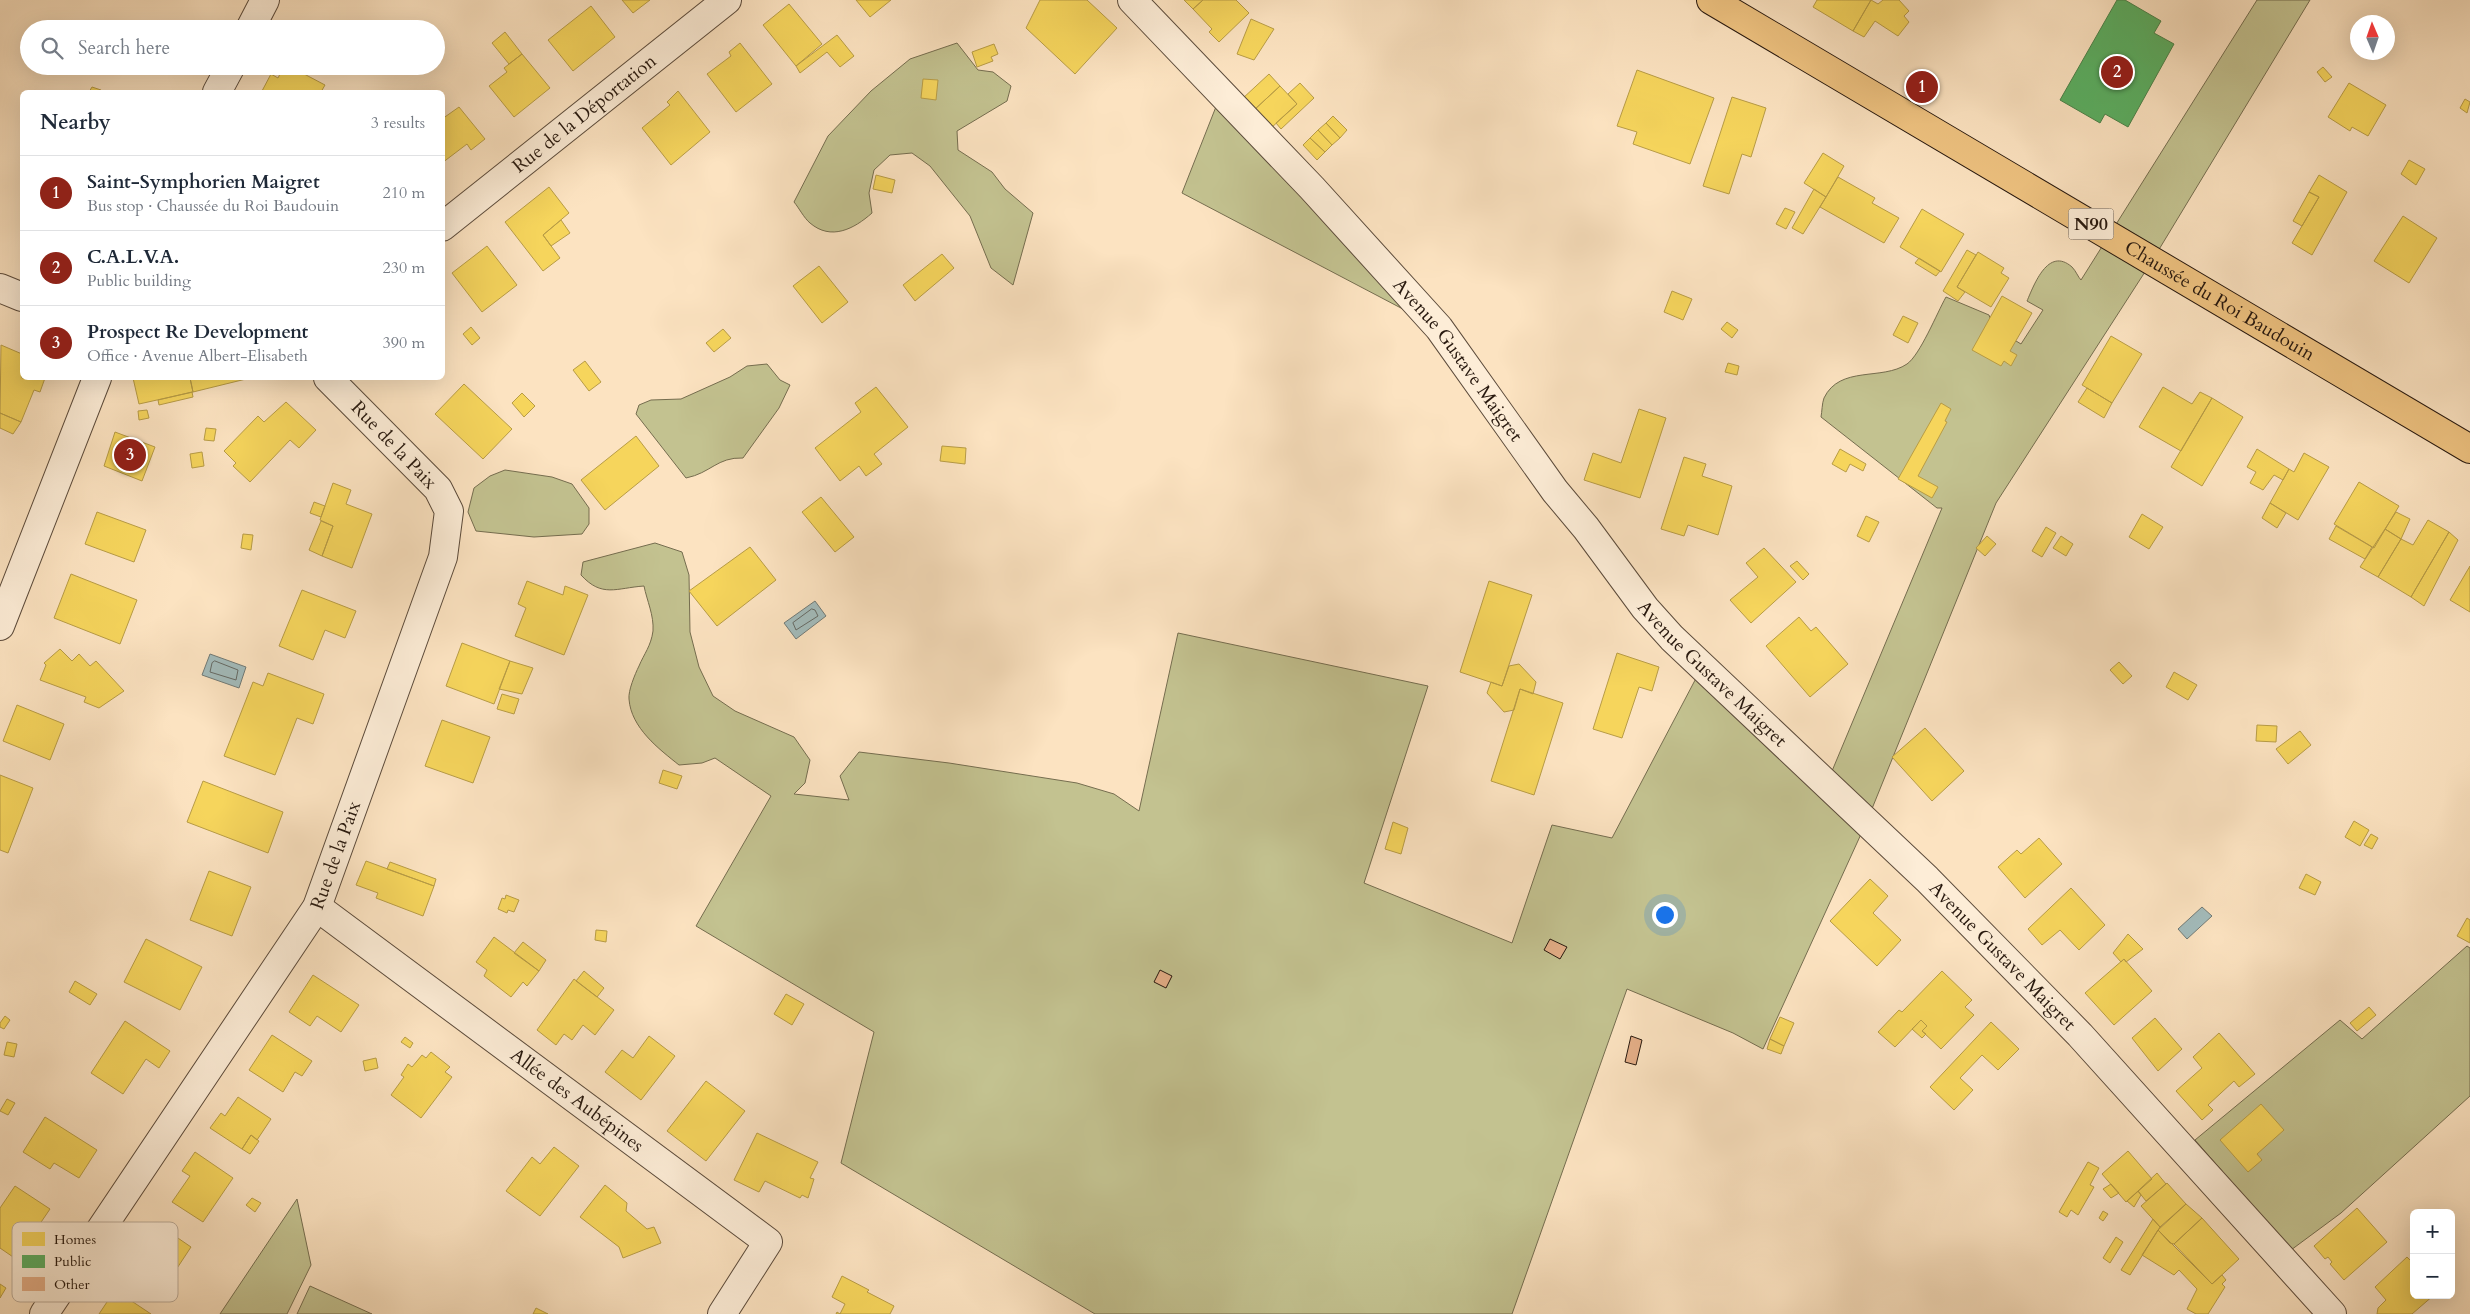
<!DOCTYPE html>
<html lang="en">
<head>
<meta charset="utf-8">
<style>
	:root { --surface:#fff; --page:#f6f6f7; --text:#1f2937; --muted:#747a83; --line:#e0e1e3; --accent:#8f2418 }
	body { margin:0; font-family:Cardo,serif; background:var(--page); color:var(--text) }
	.controls { position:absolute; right:15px; bottom:15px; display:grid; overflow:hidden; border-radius:8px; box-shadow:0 5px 20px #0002 }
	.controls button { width:45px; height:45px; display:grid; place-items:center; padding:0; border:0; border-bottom:1px solid var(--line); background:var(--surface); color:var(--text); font:25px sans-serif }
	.compass { position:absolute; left:2350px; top:15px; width:45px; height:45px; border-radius:50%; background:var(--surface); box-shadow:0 5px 20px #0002; rotate:358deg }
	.you { position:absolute; left:1664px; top:914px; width:18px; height:18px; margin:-12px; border:4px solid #fff; border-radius:50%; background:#1a73e8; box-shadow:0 0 0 8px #1a73e833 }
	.badge { display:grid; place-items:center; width:32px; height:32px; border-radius:50%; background:var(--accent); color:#fff; font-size:16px; font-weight:700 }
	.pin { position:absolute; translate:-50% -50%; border:2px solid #fff; box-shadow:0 1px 5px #0006 }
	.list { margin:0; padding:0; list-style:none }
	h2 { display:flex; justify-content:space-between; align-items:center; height:65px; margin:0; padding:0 20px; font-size:21px }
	h2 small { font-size:16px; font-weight:400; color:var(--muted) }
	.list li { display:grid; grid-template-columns:32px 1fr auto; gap:15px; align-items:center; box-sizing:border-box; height:75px; padding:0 20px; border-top:1px solid var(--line) }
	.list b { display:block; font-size:19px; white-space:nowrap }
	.list p { margin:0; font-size:16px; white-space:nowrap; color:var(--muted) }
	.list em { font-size:16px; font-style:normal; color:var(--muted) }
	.icon { flex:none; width:28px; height:28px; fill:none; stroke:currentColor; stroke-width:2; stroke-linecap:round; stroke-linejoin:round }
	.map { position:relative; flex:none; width:2470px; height:1314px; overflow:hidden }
	.search { position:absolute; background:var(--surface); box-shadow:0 5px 20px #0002; left:20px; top:20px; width:425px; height:55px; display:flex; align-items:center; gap:12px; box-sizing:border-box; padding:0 18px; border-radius:28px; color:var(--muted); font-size:19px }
	.panel { position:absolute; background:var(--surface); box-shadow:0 5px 20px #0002; left:20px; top:90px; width:425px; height:290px; border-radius:8px }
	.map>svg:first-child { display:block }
	.green { fill:#c3c290; stroke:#756d4f }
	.water { fill:#a3bcbc; stroke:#717a76 }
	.homes { fill:#f6d55c; stroke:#b89c45 }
	.public { fill:#5aae61; stroke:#4b8148 }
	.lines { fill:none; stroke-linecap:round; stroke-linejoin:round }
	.shore { stroke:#656a65; stroke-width:1 }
	.building { fill:#e5af88; stroke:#27180e }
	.minor-casing { stroke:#5c4b3b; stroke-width:30 }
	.primary-casing { stroke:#27180e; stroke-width:30 }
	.minor { stroke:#fdedd7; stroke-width:28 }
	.primary { stroke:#eec280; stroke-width:28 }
	.labels { text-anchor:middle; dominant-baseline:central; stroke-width:5; stroke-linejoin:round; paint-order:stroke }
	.shield { fill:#fdedd7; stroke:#67584a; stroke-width:1 }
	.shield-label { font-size:18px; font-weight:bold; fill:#27180e }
	.street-label { font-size:19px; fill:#27180e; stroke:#fdedd7 }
	.key { fill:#fdedd7; stroke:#bdad9b; stroke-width:1 }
	.key-label { font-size:14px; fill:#27180e }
</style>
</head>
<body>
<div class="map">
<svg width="2470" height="1314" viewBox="0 0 2470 1314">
	<rect width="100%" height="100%" fill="#fce3c1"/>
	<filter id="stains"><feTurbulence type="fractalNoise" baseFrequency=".004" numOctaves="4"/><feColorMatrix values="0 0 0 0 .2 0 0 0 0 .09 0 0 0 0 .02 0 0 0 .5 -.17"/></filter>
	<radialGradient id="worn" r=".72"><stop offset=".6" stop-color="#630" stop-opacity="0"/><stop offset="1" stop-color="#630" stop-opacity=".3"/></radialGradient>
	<path class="green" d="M2257 0H2310L2152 261 1996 503 1867 821 1763 1049 1733 1033 1627 989 1512 1314H1095L841 1163 874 1032 696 926 771 796 715 758 702 763 679 765C659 749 631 728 629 699 628 691 635 674 639 666 644 654 651 646 653 631 654 615 647 601 644 586 616 588 602 598 581 575L583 562 655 543 682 552 689 575 690 632 699 667 713 696 735 711 794 737 810 760 805 783 794 794 849 800 840 776 859 752 949 763 1077 783 1114 794 1139 811 1178 633 1428 686 1364 883 1512 943 1552 825 1612 838 1703 665 1827 783 1942 508H1937L1821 417C1822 412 1822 403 1824 398 1840 365 1882 381 1907 364 1920 355 1937 313 1946 297L1989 315 1993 327 2021 344 2043 310 2027 301C2034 285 2048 246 2072 267 2076 271 2078 277 2081 280Z
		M957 43 978 70 993 72 1011 86 1007 101 957 131 958 150 992 172 1005 189 1033 213 1013 285 991 268 970 216 930 166 912 153 890 155 874 170 869 193 872 213C854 229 831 241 810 223 804 218 799 208 794 202L828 136 871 91 910 59Z
		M1221 94 1439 328 1182 193Z
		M767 364 780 380 790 385 779 408 743 458C717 457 711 473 686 478L636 414 639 405 651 400 681 399 730 377 747 366Z
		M505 470 552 477 572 484 589 508V524L582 534 534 537 476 531 468 512 474 488 490 476Z
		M2467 946 2470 948V1096L2341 1213 2291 1250 2195 1140 2340 1020 2362 1039Z
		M297 1199 311 1265 287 1314H220Z
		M310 1286 372 1314H297Z"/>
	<path class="water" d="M815 601 826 616 796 639 784 623Z
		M210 654 246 667 239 688 202 675Z
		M2202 907 2212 916 2187 939 2178 929Z"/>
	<path class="homes" d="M622 0H650L633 13Z
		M856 0H891L870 17Z
		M1040 0H1087L1117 28 1075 74 1026 28Z
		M1184 0H1203L1193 9Z
		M1203 0H1236L1249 13 1219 42 1209 32 1212 29 1193 9Z
		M1817 0H1871L1853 31 1813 7Z
		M1871 0 1878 4 1883 0H1899L1909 11 1904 16 1909 22 1898 36 1875 21 1864 37 1853 31Z
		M789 4 822 44 796 66 763 25Z
		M591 6 615 37 573 71 548 40Z
		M1251 19 1274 29 1254 60 1237 54Z
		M505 32 522 54 509 64 492 43Z
		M837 35 854 56 840 67 827 52 800 73 796 66Z
		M740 43 772 84 736 112 707 74 731 56 729 52Z
		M994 44 998 54 991 57 993 61 977 67 972 52Z
		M522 54 550 88 514 117 489 86 507 72 504 68Z
		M284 66H289L325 85 321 92 262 91 271 74 278 78Z
		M2323 67 2332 77 2325 82 2317 72Z
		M1637 70 1714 98 1690 164 1633 144 1637 132 1617 126Z
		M1269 74 1280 86 1253 111 1242 99Z
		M923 79 938 80 936 100 921 98Z
		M1300 83 1314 98 1281 129 1276 123 1297 104 1288 94Z
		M2349 83 2386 105 2368 136 2352 127 2350 131 2328 117Z
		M1280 86 1297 104 1270 129 1253 111Z
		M92 87 101 90V92H89Z
		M678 91 710 132 671 165 642 128 670 105 667 102Z
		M1732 97 1766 108 1751 157 1742 154 1729 194 1703 186Z
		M2465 99 2470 102 2467 113 2460 108Z
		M459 107 485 139 471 150 467 144 442 163V119Z
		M1333 116 1347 130 1340 138 1326 123Z
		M1326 123 1340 138 1332 145 1318 130Z
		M1318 130 1332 145 1325 152 1310 138Z
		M1310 138 1325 152 1317 160 1303 145Z
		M1823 153 1844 166 1826 197 1804 183Z
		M2409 160 2425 169 2416 185 2401 174Z
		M876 175 895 180 892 193 873 189Z
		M2319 175 2347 192 2312 255 2292 243 2319 197 2309 192Z
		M1838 177 1875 198 1872 203 1899 218 1884 243 1820 207Z
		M549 187 569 213 543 235 560 258 543 271 505 222Z
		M1814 189 1826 197 1803 234 1792 228Z
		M2309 192 2319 197 2302 226 2293 221Z
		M1785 208 1795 212 1786 229 1776 224Z
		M1922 209 1964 234 1941 272 1900 247Z
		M2403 216 2437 238 2409 283 2374 261Z
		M561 220 570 233 551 246 543 235Z
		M487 246 517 285 482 312 452 273Z
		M1967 250 1976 255 1957 287 1965 292 1958 301 1943 291Z
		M1978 252 2004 268 2001 273 2009 278 1991 307 1957 287Z
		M942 254 954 268 915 301 903 285Z
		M1919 258 1940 271 1936 276 1915 263Z
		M819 266 848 302 822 323 793 286Z
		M1672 291 1692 299 1683 320 1664 312Z
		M2002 296 2032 313 2010 351 2017 355 2011 366 2004 361 2001 366 1972 350Z
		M1903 316 1918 323 1908 343 1893 335Z
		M1727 322 1738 330 1732 338 1721 329Z
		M471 327 480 338 472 345 463 334Z
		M723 329 731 338 714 352 706 343Z
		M2111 336 2142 354 2112 403 2082 385Z
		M1 345 22 354V378H45L40 392 34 390 21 422 0 413Z
		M585 361 601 382 589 391 573 370Z
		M1728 363 1739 366 1737 375 1725 372Z
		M133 378H190L193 392 139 404Z
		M190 378H245L246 379 193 392Z
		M464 384 512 429 483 459 435 414Z
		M876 387 908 427 874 454 882 464 866 476 859 466 840 481 815 448 861 412 855 403Z
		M2163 387 2192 404 2200 392 2212 398 2181 451 2139 427Z
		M2087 388 2112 403 2104 418 2078 402Z
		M192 392 193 397 159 405 158 400Z
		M522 393 535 406 524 417 512 403Z
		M2212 398 2243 417 2202 486 2171 467Z
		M286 402 316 430 299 448 290 440 250 482 233 466 236 463 224 451 258 416 264 422Z
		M1941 403 1951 409 1945 421 1947 422 1918 476 1938 487 1932 498 1898 479Z
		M1639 409 1666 418 1640 498 1584 480 1593 453 1621 463Z
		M147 410 149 418 139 420 138 411Z
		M0 413 21 422 13 434 0 428Z
		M206 428 216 429 214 441 204 440Z
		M115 432 155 447 142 481 104 466Z
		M636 436 659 466 605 510 581 480Z
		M942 446 966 448 965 464 940 461Z
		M1840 449 1866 464 1863 471 1850 464 1846 472 1832 464Z
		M2257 449 2289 469 2283 480 2274 475 2263 490 2250 483 2256 472 2247 467Z
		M202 452 204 466 192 468 190 454Z
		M2304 453 2329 467 2298 520 2270 503 2289 469 2294 472Z
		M1684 457 1706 464 1702 476 1732 486 1718 535 1688 525 1684 536 1661 529Z
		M2359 482 2399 506 2374 548 2334 524Z
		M333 483 351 490 346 504 372 514 352 568 322 556 333 526 320 520Z
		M821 497 854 537 835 552 802 512Z
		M314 502 325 506 321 517 310 513Z
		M2270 503 2286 513 2277 528 2262 518Z
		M97 512 146 530 134 562 85 544Z
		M2396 512 2410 519 2401 539 2385 529Z
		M2142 514 2163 527 2149 549 2129 537Z
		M1866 516 1879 522 1869 542 1857 536Z
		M2428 520 2449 532 2411 597 2378 577 2401 539 2413 545Z
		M321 521 333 526 322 556 309 550Z
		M2336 526 2372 547 2365 559 2329 539Z
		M2046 527 2056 533 2042 557 2032 551Z
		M2385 529 2401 539 2378 577 2360 567Z
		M2449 532 2458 540 2424 606 2411 597Z
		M243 534 253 535 251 550 241 548Z
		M1987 536 1996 544 1985 556 1976 548Z
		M2061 536 2073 544 2066 556 2053 548Z
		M750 547 776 580 717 626 689 591Z
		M1764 548 1796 582 1751 623 1730 600 1758 577 1746 563Z
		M1797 561 1809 574 1803 580 1790 566Z
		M2470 566V612L2450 600Z
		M71 574 137 600 120 644 54 618Z
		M527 581 563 595 565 586 588 595 564 655 515 636 526 608 518 604Z
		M1489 581 1532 595 1502 686 1460 672Z
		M302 590 356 611 345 638 325 630 313 660 279 646Z
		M1799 617 1811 631 1816 627 1848 664 1810 697 1766 646Z
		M462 643 510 661 494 704 446 686Z
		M60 649 72 661 79 654 90 666 96 661 124 691 99 708 84 702 86 697 40 680 46 665 44 663Z
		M1617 653 1659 667 1652 691 1639 687 1622 738 1593 729Z
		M510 661 533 668 522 694 499 689Z
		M2119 662 2132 676 2123 684 2110 670Z
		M1519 664 1536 682 1533 694 1520 689 1514 710 1504 712 1487 693 1491 682 1502 686 1509 666Z
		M2174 672 2197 685 2188 700 2166 687Z
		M268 673 324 694 313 724 297 718 275 775 224 756 253 682 263 686Z
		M1520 689 1563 703 1534 795 1491 781Z
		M502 694 519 699 514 714 497 709Z
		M17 705 64 724 50 760 3 741Z
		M442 720 490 737 473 783 425 766Z
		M2257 725 2277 726 2276 742 2256 741Z
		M1925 728 1964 771 1932 801 1892 757Z
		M2300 731 2311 745 2288 764 2276 749Z
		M663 770 682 776 677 789 659 783Z
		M0 775 33 788 8 853 0 850Z
		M203 781 283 812 268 853 187 822Z
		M2354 821 2369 830 2360 846 2345 837Z
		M1393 822 1408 828 1401 854 1385 849Z
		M2371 834 2378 838 2372 849 2364 845Z
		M2039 838 2062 864 2025 898 1998 867 2017 850 2021 854Z
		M366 861 434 886 423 916 376 898 378 893 356 885Z
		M390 862 436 879 434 886 387 869Z
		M209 871 251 887 232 936 190 920Z
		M2306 874 2321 882 2315 895 2299 888Z
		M1870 879 1888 896 1873 913 1901 940 1877 966 1830 921Z
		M2071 888 2105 925 2079 950 2060 930 2042 945 2028 929Z
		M506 895 519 900 514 912 508 910 507 913 498 909 502 898 505 899Z
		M2467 918 2470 920V943L2457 936Z
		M596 930 607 931 606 942 595 940Z
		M2128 934 2143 949 2126 962 2124 959 2121 962 2113 953Z
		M494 937 539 971 527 986 523 982 511 997 484 976 487 970 476 962Z
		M146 939 202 967 180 1010 124 982Z
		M523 942 546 960 539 971 514 953Z
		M2124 959 2152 991 2114 1025 2085 993Z
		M584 971 604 988 597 997 576 981Z
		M1942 971 1972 1000 1965 1007 1974 1015 1941 1049 1922 1031 1927 1026 1921 1020 1895 1047 1878 1032 1899 1010 1902 1012Z
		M313 975 359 1005 341 1032 317 1016 310 1026 289 1012Z
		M574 979 614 1010 595 1035 583 1025 572 1040 564 1034 556 1045 537 1030Z
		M75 981 97 994 90 1005 69 992Z
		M786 994 804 1004 792 1025 774 1014Z
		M2369 1007 2376 1015 2357 1031 2350 1023Z
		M5 1016 10 1020 4 1029 0 1027V1023Z
		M1780 1017 1794 1023 1784 1046 1770 1039Z
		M2155 1018 2182 1049 2158 1071 2132 1038Z
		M1921 1020 1927 1026 1922 1031 1926 1034 1922 1038 1912 1029Z
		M125 1021 170 1051 159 1068 146 1059 123 1094 91 1073Z
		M1991 1022 2019 1049 1998 1070 1982 1055 1960 1078 1973 1090 1954 1110 1930 1087Z
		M2219 1033 2255 1074 2239 1087 2234 1081 2208 1105 2213 1110 2202 1120 2176 1091 2202 1068 2193 1057Z
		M272 1035 312 1061 302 1076 295 1072 283 1092 249 1070Z
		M649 1036 675 1056 641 1100 605 1072 622 1050 633 1058Z
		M405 1037 413 1043 410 1048 401 1042Z
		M1770 1039 1784 1046 1781 1054 1767 1049Z
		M7 1042 17 1044 14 1057 4 1055Z
		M431 1052 450 1067 445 1072 452 1077 421 1118 391 1095 404 1077 401 1075 408 1064 412 1067 422 1055 426 1058Z
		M376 1058 378 1068 365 1071 363 1061Z
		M706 1081 745 1111 706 1161 667 1131Z
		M238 1097 271 1119 257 1140 251 1135 242 1149 210 1128 221 1113 225 1116Z
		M7 1099 15 1103 8 1115 0 1111Z
		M2261 1104 2284 1130 2257 1154 2262 1160 2248 1172 2220 1140Z
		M45 1117 97 1150 79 1178 54 1163 50 1169 23 1152Z
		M757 1133 818 1162 810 1178 814 1179 808 1198 802 1195 800 1198 765 1181 759 1192 734 1180Z
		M251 1135 259 1141 250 1154 242 1149Z
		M554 1147 579 1166 540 1216 506 1191 532 1157 540 1164Z
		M2128 1151 2152 1179 2126 1202 2102 1174Z
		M195 1152 233 1178 203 1222 172 1202 190 1176 182 1171Z
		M2088 1162 2099 1168 2090 1185 2094 1187 2078 1215 2071 1210 2067 1217 2059 1212Z
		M2157 1173 2166 1184 2146 1201 2138 1191Z
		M2167 1183 2186 1204 2160 1227 2141 1206Z
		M2111 1184 2119 1193 2111 1198 2103 1189Z
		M605 1185 627 1203 626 1211 647 1229 654 1227 661 1243 623 1258 619 1247 580 1217Z
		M15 1186 50 1209 16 1259 0 1248V1208Z
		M2138 1191 2141 1195 2134 1207 2127 1201Z
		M252 1198 261 1203 255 1212 246 1205Z
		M2186 1204 2202 1218 2174 1244 2170 1243 2158 1230Z
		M2357 1208 2387 1242 2344 1280 2330 1264 2332 1262 2328 1257 2325 1259 2314 1246Z
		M2103 1211 2108 1214 2103 1221 2099 1218Z
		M2202 1218 2239 1259 2212 1284 2174 1244Z
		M2153 1219 2160 1227 2130 1275 2121 1270Z
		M156 1223 191 1247 164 1288 128 1264Z
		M2158 1230 2212 1284 2222 1275 2226 1280 2222 1284 2225 1287 2208 1314H2196L2187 1309 2197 1289 2179 1270 2174 1275 2142 1255Z
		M2116 1237 2123 1242 2110 1263 2103 1258Z
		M2407 1257 2414 1264V1295H2434L2412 1314H2377L2378 1308 2386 1300 2375 1287Z
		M842 1276 869 1290 867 1292 894 1306 890 1314H836L837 1312 840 1314 845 1304 832 1297Z
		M0 1284 6 1288 0 1298Z
		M115 1290 151 1314H99Z
		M536 1308 548 1314H533Z"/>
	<path class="public" d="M2117 0H2125L2161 21 2154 33 2174 44 2128 127 2105 114 2100 123 2060 100Z"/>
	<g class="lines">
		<path class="shore" d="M812 609 815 610 818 616 796 630 793 623Z
			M215 661 238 670 236 680 210 672 212 663Z"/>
	</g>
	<path class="building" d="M1550 939 1567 947 1560 959 1544 950Z
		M1160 970 1172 976 1166 988 1154 982Z
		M1631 1036 1642 1040 1636 1065 1625 1062Z"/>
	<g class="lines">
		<defs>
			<g id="minor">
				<path id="s1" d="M1132 0 1312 188 1439 328 1555 491 1586 528 1645 608 1672 638 1927 879 2080 1035 2332 1314"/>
				<path d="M250 29 265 0"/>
				<path d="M217 92 231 66"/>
				<path id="s2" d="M442 227 727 0"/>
				<path d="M0 288 22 297"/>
				<path d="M0 626 97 378"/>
				<path id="s3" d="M317 907 768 1242 722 1314"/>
				<path id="s4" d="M44 1314 317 907 443 557 449 511 438 489 328 378"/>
			</g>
			<g id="primary">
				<path id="s5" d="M1711 0 2470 449"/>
			</g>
		</defs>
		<use href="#minor" class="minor-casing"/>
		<use href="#primary" class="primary-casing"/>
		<use href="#minor" class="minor"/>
		<use href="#primary" class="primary"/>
	</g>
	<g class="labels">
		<rect class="shield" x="2068.5" y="208.5" width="45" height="31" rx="4"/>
		<g class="shield-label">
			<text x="2091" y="224">N90</text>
		</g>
		<g class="street-label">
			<text stroke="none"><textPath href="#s2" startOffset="182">Rue de la Déportation</textPath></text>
			<text stroke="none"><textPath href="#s5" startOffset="591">Chaussée du Roi Baudouin</textPath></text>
			<text stroke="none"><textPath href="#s1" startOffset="486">Avenue Gustave Maigret</textPath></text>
			<text transform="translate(394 445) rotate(46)">Rue de la Paix</text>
			<text stroke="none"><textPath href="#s1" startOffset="891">Avenue Gustave Maigret</textPath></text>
			<text stroke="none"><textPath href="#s4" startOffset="545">Rue de la Paix</textPath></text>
			<text stroke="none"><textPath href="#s1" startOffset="1296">Avenue Gustave Maigret</textPath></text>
			<text stroke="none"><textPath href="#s3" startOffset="324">Allée des Aubépines</textPath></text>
		</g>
	</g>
	<rect x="12" y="1222" width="166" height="80" rx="8" class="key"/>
	<rect x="22" y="1232" width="23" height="14" fill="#f6d55c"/>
	<rect x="22" y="1255" width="23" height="13" fill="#5aae61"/>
	<rect x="22" y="1277" width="23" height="14" fill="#e5af88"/>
	<g class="key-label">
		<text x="54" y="1244">Homes</text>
		<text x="54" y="1266">Public</text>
		<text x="54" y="1289">Other</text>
	</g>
	<rect width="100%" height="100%" filter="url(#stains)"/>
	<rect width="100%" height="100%" fill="url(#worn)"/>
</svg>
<div class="controls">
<button>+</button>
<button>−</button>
</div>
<svg class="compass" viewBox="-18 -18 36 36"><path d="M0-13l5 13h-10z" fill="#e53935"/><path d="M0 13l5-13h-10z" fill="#747a83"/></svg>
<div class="you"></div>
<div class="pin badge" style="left:1922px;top:87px">1</div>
<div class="pin badge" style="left:2117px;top:72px">2</div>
<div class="pin badge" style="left:130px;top:455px">3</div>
<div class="search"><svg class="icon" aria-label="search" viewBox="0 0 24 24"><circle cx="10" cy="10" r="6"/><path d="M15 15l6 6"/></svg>Search here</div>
<section class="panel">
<h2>Nearby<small>3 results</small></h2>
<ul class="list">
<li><span class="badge">1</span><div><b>Saint-Symphorien Maigret</b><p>Bus stop · Chaussée du Roi Baudouin</p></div><em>210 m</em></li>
<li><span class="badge">2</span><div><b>C.A.L.V.A.</b><p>Public building</p></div><em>230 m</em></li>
<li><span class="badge">3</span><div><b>Prospect Re Development</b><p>Office · Avenue Albert-Elisabeth</p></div><em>390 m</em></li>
</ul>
</section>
</div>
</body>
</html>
